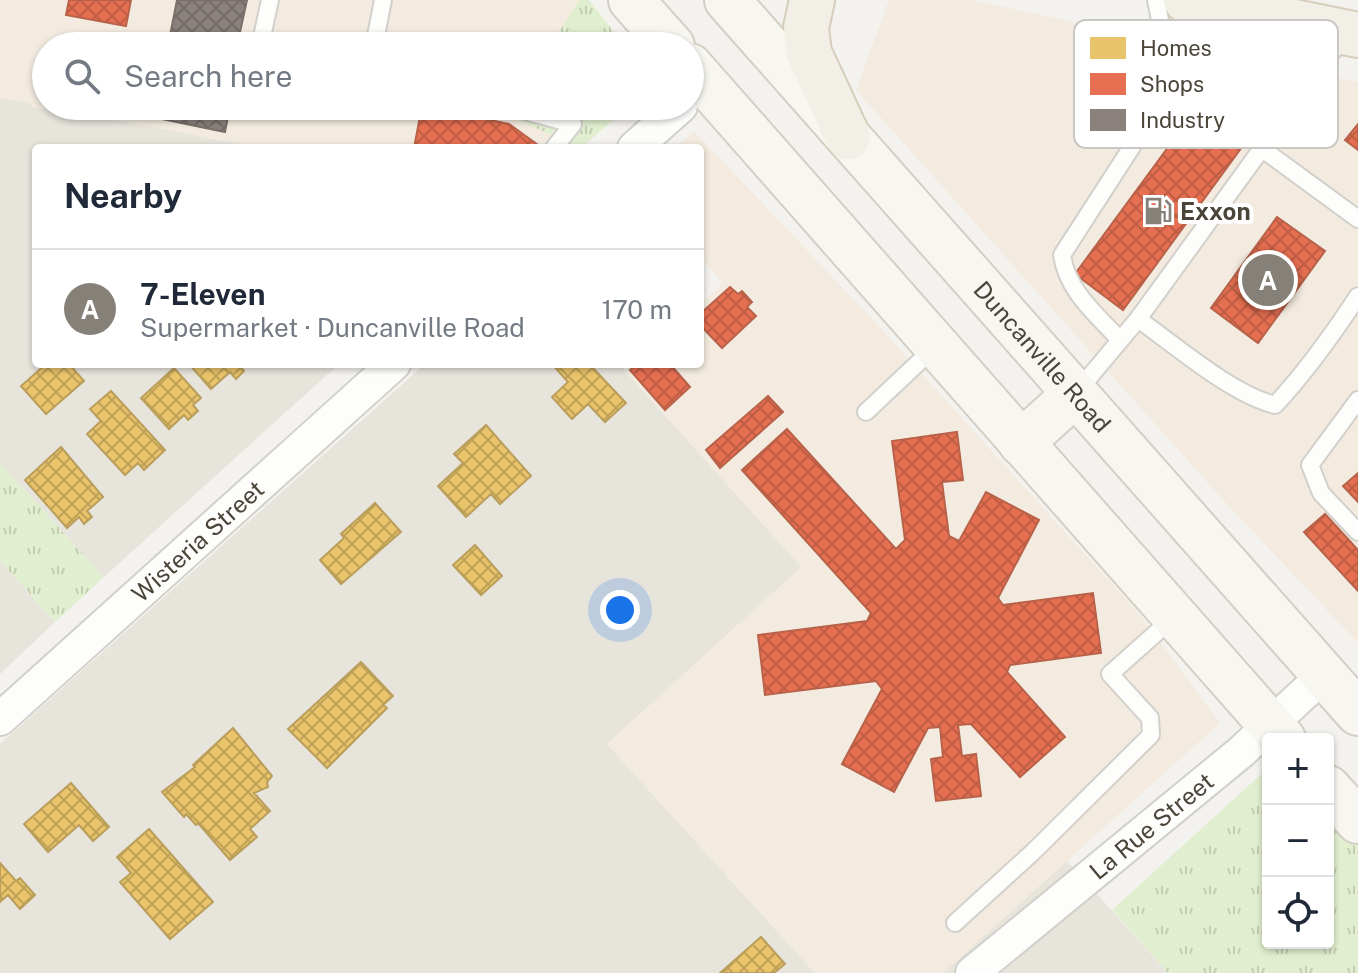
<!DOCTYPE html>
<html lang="en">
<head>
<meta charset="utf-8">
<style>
	:root { --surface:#fff; --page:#f6f6f7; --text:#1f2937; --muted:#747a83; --line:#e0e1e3; --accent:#868178 }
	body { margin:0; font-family:"Public Sans",sans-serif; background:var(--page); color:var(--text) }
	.controls { position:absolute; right:24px; bottom:24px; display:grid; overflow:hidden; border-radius:8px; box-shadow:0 2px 6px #0004 }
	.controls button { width:72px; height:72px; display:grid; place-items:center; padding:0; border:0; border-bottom:2px solid var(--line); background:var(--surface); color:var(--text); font:40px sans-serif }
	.you { position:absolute; left:620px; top:610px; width:28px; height:28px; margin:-20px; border:6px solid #fff; border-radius:50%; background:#1a73e8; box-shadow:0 0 0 12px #1a73e833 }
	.badge { display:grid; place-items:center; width:52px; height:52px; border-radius:50%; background:var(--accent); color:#fff; font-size:26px; font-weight:700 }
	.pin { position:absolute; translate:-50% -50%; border:4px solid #fff; box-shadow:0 2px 8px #0006 }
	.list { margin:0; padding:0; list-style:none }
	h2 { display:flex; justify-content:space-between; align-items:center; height:104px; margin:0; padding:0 32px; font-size:34px }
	h2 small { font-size:26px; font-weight:400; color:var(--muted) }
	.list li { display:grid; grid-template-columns:52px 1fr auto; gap:24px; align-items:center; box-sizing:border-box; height:120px; padding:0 32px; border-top:2px solid var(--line) }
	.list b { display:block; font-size:30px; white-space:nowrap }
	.list p { margin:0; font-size:26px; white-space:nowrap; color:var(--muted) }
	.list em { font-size:26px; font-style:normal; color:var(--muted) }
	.icon { flex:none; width:44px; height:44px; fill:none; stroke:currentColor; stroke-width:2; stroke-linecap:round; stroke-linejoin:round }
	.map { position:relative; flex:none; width:1358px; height:973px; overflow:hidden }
	.search { position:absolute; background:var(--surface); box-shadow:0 2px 6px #0004; left:32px; top:32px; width:672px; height:88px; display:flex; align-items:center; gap:20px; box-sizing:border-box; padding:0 28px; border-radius:44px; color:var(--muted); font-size:30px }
	.panel { position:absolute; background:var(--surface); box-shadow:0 2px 6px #0004; left:32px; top:144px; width:672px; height:224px; border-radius:8px }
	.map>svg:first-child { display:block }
	.residential { fill:#e7e4dc }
	.commercial { fill:#f3ebdf }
	.grass { fill:url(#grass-tufts) }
	.homes { fill:url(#homes-cross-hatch); stroke:#ba9e5b; stroke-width:2 }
	.shops { fill:url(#shops-cross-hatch); stroke:#b8624a; stroke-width:2 }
	.industry { fill:url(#industry-cross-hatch); stroke:#776f68; stroke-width:2 }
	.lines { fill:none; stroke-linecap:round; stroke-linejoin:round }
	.service-casing { stroke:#d2d0cb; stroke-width:20 }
	.minor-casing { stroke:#d2d0cb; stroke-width:36 }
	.secondary-casing { stroke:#d3cfc5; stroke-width:48 }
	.primary-casing { stroke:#d6cebb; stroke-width:48 }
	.service { stroke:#fdfdfc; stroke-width:16 }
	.minor { stroke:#fdfdfc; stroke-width:32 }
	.secondary { stroke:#f7f6f1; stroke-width:44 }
	.primary { stroke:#f2efe6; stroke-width:44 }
	.labels { text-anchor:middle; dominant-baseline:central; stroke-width:8; stroke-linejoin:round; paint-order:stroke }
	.poi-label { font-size:24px; font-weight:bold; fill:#4b4439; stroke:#fff; text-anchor:start }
	.street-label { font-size:24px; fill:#4b4439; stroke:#fff }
	.key { fill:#fff; stroke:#c9c7c4; stroke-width:2 }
	.key-label { font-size:22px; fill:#4b4439 }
</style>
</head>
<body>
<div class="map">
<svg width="1358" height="973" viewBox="0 0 1358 973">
	<defs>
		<pattern id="grass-tufts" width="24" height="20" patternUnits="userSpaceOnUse" patternTransform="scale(2)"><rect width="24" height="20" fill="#e1eecf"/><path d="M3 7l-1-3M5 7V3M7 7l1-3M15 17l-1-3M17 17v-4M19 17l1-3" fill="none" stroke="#c3cdb2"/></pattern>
		<pattern id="homes-cross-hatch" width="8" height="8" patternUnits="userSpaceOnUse" patternTransform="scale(2)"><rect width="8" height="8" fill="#e9c46a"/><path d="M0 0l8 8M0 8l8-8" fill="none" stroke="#bfa158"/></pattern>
		<pattern id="shops-cross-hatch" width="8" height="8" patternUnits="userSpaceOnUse" patternTransform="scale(2)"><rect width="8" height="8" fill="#e76f51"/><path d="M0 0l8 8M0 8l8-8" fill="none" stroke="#bd5d44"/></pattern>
		<pattern id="industry-cross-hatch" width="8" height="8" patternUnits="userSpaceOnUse" patternTransform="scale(2)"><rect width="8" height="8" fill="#8a817c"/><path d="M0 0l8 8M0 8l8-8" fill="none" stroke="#736b67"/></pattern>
	</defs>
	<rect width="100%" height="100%" fill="#f4f2ee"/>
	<path class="residential" d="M0 98 30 103 33 107 145 125 260 148H36V364H339L104 577 0 463Z
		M425 364H619L802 567 607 744 815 973H0V744Z
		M0 561 55 622 0 674Z
		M1067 861 1168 973H943Z"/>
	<path class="commercial" d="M0 0H579L550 46H46V106H512L507 115 581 148H260L145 125 33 107 29 103 0 98Z
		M889 0H971L1358 82V643L1224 501 856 90Z
		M694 131 875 322 1141 616 1220 723 943 973H815L607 744 801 567 625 371 633 364H700V304L723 283 700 257V148H676Z"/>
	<path class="grass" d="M579 0H589L625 46H550Z
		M512 106H629L581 148 507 115Z
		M0 463 104 577 55 622 0 561Z
		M1328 756 1358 790V973H1168L1112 910 1268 768V943H1328Z"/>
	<path class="homes" d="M46 364H69L84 381 46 414 21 386Z
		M189 364H239L244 371 236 379 230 372 211 389Z
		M552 364H598L593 368 626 403 605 422 588 404 572 419 552 397 568 382Z
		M174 368 201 398 193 405 198 411 188 420 184 415 169 429 141 398Z
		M111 391 165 450 144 470 138 463 125 475 87 434 101 421 90 409Z
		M486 425 531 476 500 504 491 494 466 517 438 486 463 463 454 454Z
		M61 447 103 497 87 511 92 517 84 524 79 517 67 528 25 480Z
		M375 503 401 532 341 584 320 560 344 538 341 534Z
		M475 545 502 576 481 595 453 565Z
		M361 662 393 696 383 705 387 708 327 768 288 729Z
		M233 728 272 776 267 782 268 787 254 793 270 811 250 829 257 837 230 860 198 823 196 825 186 814 184 817 162 792 195 767 193 765Z
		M71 783 109 827 93 841 79 825 48 852 24 824Z
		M149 829 213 902 170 939 120 882 131 873 117 857Z
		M0 863 16 881 20 878 35 895 20 909 8 895 0 902Z
		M761 937 785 964 774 973H720Z"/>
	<path class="shops" d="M69 0H131L126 26 66 15Z
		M422 106 509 124 538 145 536 148H414Z
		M1194 112 1242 147 1123 310 1075 274Z
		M1358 124V150L1345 140Z
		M1277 217 1325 251 1258 343 1211 308Z
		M730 287 738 294 742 291 752 302 747 307 756 316 722 348 700 325V314Z
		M637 364H670L690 387 665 410 630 370Z
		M768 396 783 412 720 468 706 450Z
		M787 429 896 549 905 540 892 441 957 432 963 480 942 482 949 536 959 541 986 492 1039 520 998 598 1003 605 1093 593 1101 653 1010 665 1007 672 1065 737 1020 777 971 724 958 725 962 756 976 754 981 796 936 801 931 759 943 757 940 727 928 728 894 792 842 764 882 689 876 681 765 695 758 635 867 621 871 613 742 470Z
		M1358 473V502L1343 486Z
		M1325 514 1358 550V591L1304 532Z"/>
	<path class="industry" d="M177 0H247L237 46H168Z
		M155 106H230L225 132 152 117Z"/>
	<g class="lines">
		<defs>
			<path id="service" d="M260 46 270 0
				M374 46 383 0
				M1165 85 1278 124
				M506 106 573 124 554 148
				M1261 148 1358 219
				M1138 319C1175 345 1231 394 1275 405 1307 371 1333 334 1358 296
				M1120 340C1097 315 1067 291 1062 255L1164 97 1168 60 1156 0
				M1076 393 1138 319 1345 34
				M1358 400 1310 465 1321 493 1358 532
				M866 412 936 346
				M955 923 1033 852 1151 735 1150 718 1110 674 1173 618"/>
			<g id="minor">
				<path d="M634 148 681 106"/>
				<path id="s1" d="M0 719 394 364"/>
				<path id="s2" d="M972 973 1241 752 1325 674"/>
			</g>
			<g id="secondary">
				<path d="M631 0 672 46"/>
				<path id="s3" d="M727 0 1358 713"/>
				<path d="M690 66 1283 739"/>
				<path d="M1021 443 1074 395"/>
				<path d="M1328 788 1358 821"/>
			</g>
			<path id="primary" d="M812 0 806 28 809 53 848 137
				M1186 0 1358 35"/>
		</defs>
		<use href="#service" class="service-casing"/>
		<use href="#minor" class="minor-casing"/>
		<use href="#secondary" class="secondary-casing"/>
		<use href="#primary" class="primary-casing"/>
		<use href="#service" class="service"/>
		<use href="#minor" class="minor"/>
		<use href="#secondary" class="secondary"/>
		<use href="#primary" class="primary"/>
	</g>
	<defs>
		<symbol id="fuel-bare" viewBox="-9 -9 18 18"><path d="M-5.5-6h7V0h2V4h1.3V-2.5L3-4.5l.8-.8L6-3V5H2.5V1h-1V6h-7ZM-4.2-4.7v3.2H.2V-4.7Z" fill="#868178" stroke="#fff" stroke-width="2.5" paint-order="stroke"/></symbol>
	</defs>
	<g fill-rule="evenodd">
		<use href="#fuel-bare" x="1138" y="191" width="40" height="40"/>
	</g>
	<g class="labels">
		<g class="poi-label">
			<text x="1180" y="211">Exxon</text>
		</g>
		<g class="street-label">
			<text stroke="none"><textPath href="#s3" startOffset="476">Duncanville Road</textPath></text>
			<text stroke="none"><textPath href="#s1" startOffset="266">Wisteria Street</textPath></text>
			<text stroke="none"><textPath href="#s2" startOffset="232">La Rue Street</textPath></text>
		</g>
	</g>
	<rect x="1074" y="20" width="264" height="128" rx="12" class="key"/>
	<rect x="1090" y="37" width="36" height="22" fill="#e9c46a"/>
	<rect x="1090" y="73" width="36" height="22" fill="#e76f51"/>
	<rect x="1090" y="109" width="36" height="22" fill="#8a817c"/>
	<g class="key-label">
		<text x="1140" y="56">Homes</text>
		<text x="1140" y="92">Shops</text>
		<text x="1140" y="128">Industry</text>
	</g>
</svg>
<div class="controls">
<button>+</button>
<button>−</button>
<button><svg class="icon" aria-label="locate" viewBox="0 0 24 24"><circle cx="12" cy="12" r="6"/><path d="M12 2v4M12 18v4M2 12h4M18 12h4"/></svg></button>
</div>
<div class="you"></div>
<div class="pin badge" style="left:1268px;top:280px">A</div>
<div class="search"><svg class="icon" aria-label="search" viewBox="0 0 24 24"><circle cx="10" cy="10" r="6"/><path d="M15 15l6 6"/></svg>Search here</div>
<section class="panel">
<h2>Nearby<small></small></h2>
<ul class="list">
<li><span class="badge">A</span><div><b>7-Eleven</b><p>Supermarket · Duncanville Road</p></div><em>170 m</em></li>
</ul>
</section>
</div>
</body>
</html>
